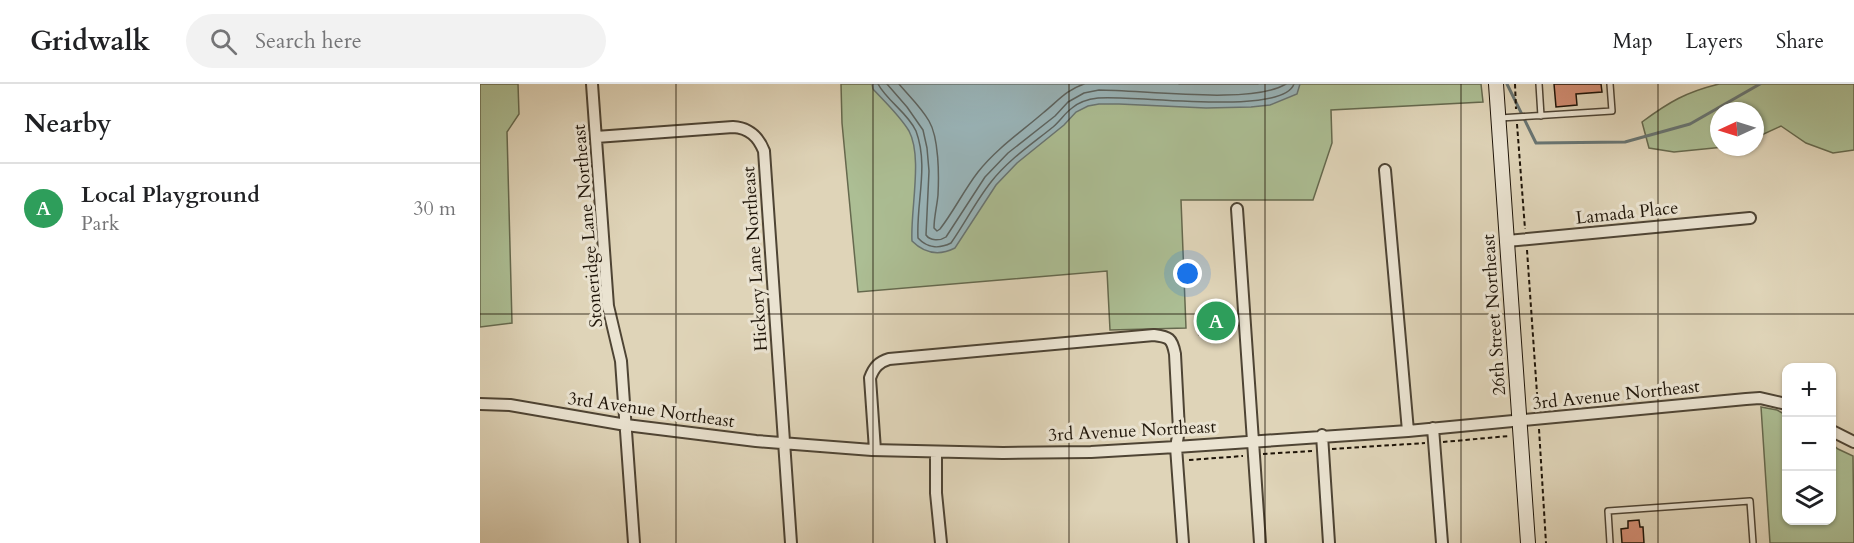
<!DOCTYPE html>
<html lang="en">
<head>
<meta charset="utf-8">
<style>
	:root { --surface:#fff; --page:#f2f2f2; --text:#202124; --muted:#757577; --line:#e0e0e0; --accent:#8f2418 }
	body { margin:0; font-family:Cardo,serif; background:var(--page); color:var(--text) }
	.controls { position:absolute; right:18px; bottom:18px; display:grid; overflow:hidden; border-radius:12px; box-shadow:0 2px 4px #0004 }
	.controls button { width:54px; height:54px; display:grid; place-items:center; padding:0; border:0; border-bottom:2px solid var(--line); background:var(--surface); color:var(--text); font:30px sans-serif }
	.compass { position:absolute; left:1230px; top:18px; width:54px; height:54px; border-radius:50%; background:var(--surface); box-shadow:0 2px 4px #0004; rotate:266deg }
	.you { position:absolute; left:708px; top:190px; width:21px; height:21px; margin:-15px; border:4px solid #fff; border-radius:50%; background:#1a73e8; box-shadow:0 0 0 9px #1a73e833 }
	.badge { display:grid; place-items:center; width:39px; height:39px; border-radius:50%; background:var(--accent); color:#fff; font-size:20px; font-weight:700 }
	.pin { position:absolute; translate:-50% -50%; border:3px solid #fff; box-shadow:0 2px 6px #0006 }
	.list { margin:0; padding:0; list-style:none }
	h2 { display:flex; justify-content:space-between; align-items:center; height:78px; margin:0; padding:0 24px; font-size:26px }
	h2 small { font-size:20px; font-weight:400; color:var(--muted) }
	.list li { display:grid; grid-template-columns:39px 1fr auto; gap:18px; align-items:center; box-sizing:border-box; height:90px; padding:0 24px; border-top:2px solid var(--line) }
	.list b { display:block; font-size:22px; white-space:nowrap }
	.list p { margin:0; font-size:20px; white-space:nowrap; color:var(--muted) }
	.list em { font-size:20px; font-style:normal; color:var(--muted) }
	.icon { flex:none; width:33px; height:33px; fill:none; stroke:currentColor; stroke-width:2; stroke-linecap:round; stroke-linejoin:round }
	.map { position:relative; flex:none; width:1374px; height:459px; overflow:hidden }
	header { display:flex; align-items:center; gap:36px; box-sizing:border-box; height:84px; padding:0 30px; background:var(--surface); border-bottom:2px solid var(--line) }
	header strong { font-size:28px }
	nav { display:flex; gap:33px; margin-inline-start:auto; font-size:21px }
	.search { width:420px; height:54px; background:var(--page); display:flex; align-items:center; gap:15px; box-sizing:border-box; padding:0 21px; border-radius:33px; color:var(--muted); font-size:22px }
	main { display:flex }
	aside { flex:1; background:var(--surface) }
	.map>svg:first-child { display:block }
	.green { fill:#acbe94; stroke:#65694e; stroke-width:1.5 }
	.water { fill:#99b5ba; stroke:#687573; stroke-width:1.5 }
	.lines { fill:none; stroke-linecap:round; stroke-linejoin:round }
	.shore { stroke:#5c6461; stroke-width:1.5 }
	.stream { stroke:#687573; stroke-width:3 }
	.building { fill:#d28d73; stroke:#1e1408; stroke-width:1.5 }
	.service-casing { stroke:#4e4434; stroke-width:8 }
	.minor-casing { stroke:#4e4434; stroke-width:14 }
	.secondary-casing { stroke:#1e1408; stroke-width:16 }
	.path { stroke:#1e1408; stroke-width:2; stroke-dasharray:4.5 3; stroke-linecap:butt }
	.service { stroke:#eae3d1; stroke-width:5 }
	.minor { stroke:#eae3d1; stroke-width:10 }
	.secondary { stroke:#eae3d1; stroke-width:14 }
	.grid { fill:none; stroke:#1e1408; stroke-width:1.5; stroke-opacity:0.55 }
	.labels { text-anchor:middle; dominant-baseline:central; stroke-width:6; stroke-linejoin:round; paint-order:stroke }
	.street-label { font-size:18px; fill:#1e1408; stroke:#eae3d1 }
</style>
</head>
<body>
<header>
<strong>Gridwalk</strong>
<div class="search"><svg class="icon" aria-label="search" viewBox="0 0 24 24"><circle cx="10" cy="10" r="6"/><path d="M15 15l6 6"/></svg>Search here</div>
<nav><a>Map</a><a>Layers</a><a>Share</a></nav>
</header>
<main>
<aside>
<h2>Nearby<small></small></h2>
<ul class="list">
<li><span class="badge" style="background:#2e9e5b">A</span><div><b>Local Playground</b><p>Park</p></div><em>30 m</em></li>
</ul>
</aside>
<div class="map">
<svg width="1374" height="459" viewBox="0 0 1374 459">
	<rect width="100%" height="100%" fill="#dfd4b8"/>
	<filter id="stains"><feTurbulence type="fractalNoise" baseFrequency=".00333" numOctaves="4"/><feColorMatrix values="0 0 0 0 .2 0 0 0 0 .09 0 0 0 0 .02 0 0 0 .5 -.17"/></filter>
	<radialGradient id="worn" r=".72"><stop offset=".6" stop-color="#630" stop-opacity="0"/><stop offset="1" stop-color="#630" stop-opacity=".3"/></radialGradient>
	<path class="green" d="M0 0H38L39 30 27 48 32 239 0 243Z
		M361 0H1001L1003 18 851 26 852 59 833 116H701L706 244 630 246 627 187 378 208 362 39Z
		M1239 0H1374V66L1353 69 1326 59 1301 42 1275 54V27H1239V63H1244L1194 68 1169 64 1162 38C1189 18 1206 8 1239 0Z
		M740 226 741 236 753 235V239L741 240 742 249 719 251 717 228Z
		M1281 323 1297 326 1306 331V436H1352V360L1358 365 1373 372 1374 459H1290Z"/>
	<path class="water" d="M392 0H820L817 10 790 21 771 23 726 24 639 20H619L608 22 596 28 584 41 537 79 516 101 475 164C459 172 445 170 432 157 430 128 443 73 429 47 420 32 405 18 393 5Z"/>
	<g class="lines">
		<path class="shore" d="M398 0C407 17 428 29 436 47 449 82 436 119 438 154 447 164 459 165 471 159 485 139 496 117 511 98 528 76 552 60 573 43 580 37 585 29 592 24 599 18 609 15 618 14 651 10 802 33 814 0
			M407 0 427 23 443 46 447 64 449 87 446 151C450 157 460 157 466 153L505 93 528 69 575 32 588 18 604 9 619 6C663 6 771 21 806 0
			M419 0C429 12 441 23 449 37 459 54 459 91 458 111 457 122 454 133 454 144L457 147 460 145C474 127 484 106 498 88 516 65 541 48 563 29 577 18 586 6 604 0
			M699 0H778"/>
		<path class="stream" d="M1027 0 1056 59 1145 58 1210 40 1280 0"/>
	</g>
	<path class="building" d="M1074 0H1121L1122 8 1096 10 1097 21 1076 23Z
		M1159 436 1160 443H1163L1164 459H1142L1141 445 1148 444V437Z"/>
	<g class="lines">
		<defs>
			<path id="service" d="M1059 0 1061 32
				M1020 34 1132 27 1130 0
				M1130 459 1128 427 1270 417 1273 459"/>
			<path id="minor" d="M112 0 128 222 141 277 154 459
				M116 53 253 43C269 44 278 52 284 67L311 459
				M905 86 928 347
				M757 125 780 459
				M1027 157 1270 134
				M0 320 30 321 146 341 276 357 392 366 523 369 611 368 696 363 928 347 1266 315 1280 314 1306 320
				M953 344 962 459
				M1352 347 1374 358
				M842 351 849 459
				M395 366 390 294C394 283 399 278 409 275L674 251C689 253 692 254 695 270L699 346 696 363 703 459
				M456 368V409L461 459"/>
			<path id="secondary" d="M1016 0 1048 459"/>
		</defs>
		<use href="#service" class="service-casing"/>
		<use href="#minor" class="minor-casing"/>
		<use href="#secondary" class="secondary-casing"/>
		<path class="path" d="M1035 0 1036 25
			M1037 40 1045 145
			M1047 166 1058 324
			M1059 345 1066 459
			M963 358 1029 352
			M852 365 945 359
			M783 370 832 367
			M709 376 763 372"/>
		<use href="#service" class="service"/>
		<use href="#minor" class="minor"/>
		<use href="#secondary" class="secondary"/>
	</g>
	<path class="grid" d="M196 0V459M393 0V459M589 0V459M785 0V459M981 0V459M1178 0V459M0 230H1374"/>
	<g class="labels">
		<g class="street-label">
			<text transform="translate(1147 129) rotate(-6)">Lamada Place</text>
			<text transform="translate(108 142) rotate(-95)">Stoneridge Lane Northeast</text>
			<text transform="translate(275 175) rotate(-94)">Hickory Lane Northeast</text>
			<text transform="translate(1014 231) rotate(-94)">26th Street Northeast</text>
			<text transform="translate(1136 311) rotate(-6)">3rd Avenue Northeast</text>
			<text transform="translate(171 326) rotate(8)">3rd Avenue Northeast</text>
			<text transform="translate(652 347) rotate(-3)">3rd Avenue Northeast</text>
		</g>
	</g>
	<rect width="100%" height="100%" filter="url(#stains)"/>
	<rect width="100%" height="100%" fill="url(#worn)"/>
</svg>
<div class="controls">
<button>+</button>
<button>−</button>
<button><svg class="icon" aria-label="layers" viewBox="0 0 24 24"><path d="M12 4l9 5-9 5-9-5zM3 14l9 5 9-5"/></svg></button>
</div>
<svg class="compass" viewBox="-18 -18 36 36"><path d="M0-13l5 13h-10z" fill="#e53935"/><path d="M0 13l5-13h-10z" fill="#757577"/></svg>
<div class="you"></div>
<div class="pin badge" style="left:736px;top:237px;background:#2e9e5b">A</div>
</div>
</main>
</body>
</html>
